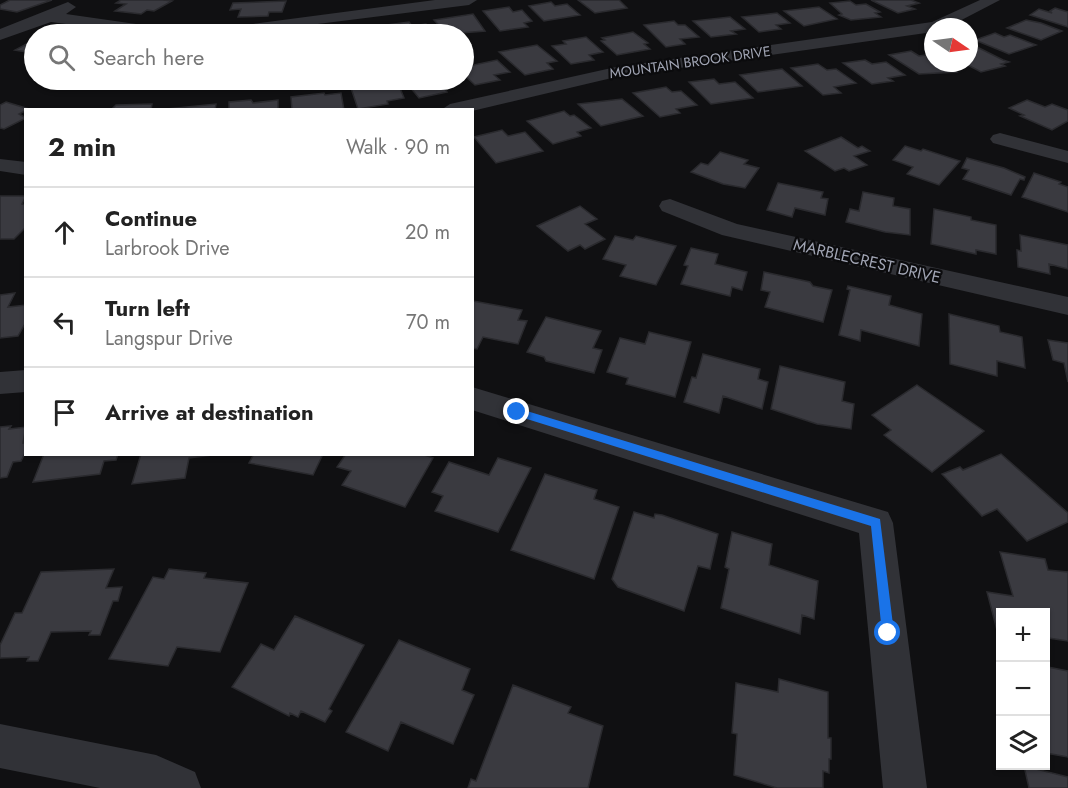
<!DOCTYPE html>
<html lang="en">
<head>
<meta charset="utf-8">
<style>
	:root { --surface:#fff; --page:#f6f6f6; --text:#222; --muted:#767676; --line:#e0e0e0 }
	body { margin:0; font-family:Jost,sans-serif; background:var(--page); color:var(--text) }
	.controls { position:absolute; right:18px; bottom:18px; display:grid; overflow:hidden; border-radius:0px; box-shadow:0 2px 4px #0004 }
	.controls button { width:54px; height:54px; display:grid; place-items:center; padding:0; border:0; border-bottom:2px solid var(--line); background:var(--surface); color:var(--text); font:30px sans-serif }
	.compass { position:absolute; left:924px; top:18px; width:54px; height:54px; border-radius:50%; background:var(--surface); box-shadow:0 2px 4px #0004; rotate:103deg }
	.stop { position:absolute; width:18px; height:18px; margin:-14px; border:4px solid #1a73e8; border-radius:50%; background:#fff }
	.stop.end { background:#1a73e8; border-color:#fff; box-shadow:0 2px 6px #0008 }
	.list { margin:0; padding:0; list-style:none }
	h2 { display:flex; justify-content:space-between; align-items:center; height:78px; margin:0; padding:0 24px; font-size:26px }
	h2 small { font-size:20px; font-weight:400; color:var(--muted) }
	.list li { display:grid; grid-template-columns:39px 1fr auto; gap:18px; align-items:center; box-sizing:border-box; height:90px; padding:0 24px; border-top:2px solid var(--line) }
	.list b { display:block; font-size:22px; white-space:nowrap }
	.list p { margin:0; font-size:20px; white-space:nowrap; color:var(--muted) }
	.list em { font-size:20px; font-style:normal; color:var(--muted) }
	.icon { flex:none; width:33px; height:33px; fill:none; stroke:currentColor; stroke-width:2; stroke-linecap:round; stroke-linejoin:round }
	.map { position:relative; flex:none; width:1068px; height:788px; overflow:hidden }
	.search { position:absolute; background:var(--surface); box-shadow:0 2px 4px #0004; left:24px; top:24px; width:450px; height:66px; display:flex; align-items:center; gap:15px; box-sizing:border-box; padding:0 21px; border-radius:33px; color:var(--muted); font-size:22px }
	.panel { position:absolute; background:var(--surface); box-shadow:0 2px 4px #0004; left:24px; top:108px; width:450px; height:348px; border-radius:0px }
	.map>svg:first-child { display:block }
	.building { fill:#3a3a40; stroke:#2a2a2e; stroke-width:1.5 }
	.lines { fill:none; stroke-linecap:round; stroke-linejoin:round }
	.minor { fill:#313237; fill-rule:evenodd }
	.route { fill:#1a73e8 }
	.labels { text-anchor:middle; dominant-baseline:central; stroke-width:4.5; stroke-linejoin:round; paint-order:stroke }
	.far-street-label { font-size:14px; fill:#a1a5b4; stroke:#0b0b0d }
	.street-label { font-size:16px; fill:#a1a5b4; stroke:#0b0b0d }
</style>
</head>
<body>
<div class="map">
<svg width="1068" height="788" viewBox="0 0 1068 788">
	<rect width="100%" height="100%" fill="#101012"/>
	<path class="building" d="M10 0H52L17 12 0 9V5Z
		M121 0H163L172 1 154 11 147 10 141 14 115 11 126 4 116 3Z
		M578 0H619L627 8 595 13Z
		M871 0H911L919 3 907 6 915 9 898 13Z
		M286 1 282 12H269L268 16 238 17 241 9 230 10 233 3Z
		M850 1 856 5 866 4 880 12 875 13 881 17 851 20 839 15 842 14 830 3Z
		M551 2 555 6 567 4 580 15 544 21 529 6Z
		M509 7 513 12 522 10 532 21 524 23 528 27 500 31 483 11Z
		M819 7 837 19 804 26 784 11Z
		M1055 8 1068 12V27L1030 15 1039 9 1052 13 1050 11Z
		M777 13 790 23 776 25 781 29 759 32 742 17Z
		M473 14 485 31 447 34 434 20Z
		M730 17 745 29 731 31 736 34 711 37 693 21Z
		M1026 20 1041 23 1062 31 1041 40 1007 28Z
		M674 21 678 25H685L699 37 680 39 685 44 666 47 644 25Z
		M409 22 412 26 426 24 434 34H391L386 25Z
		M354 30 355 33 376 30 379 34 336 33Z
		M633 32 648 43 644 44 650 49 617 55 601 41 605 40 602 38Z
		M995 33 1004 37 1010 35 1036 45 1009 54 975 40Z
		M586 37 603 52 589 55 594 60 571 64 552 46 566 44 563 41Z
		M32 41 34 42V53L15 50Z
		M537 45 557 61 547 63 553 69 525 75 499 52Z
		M977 47 1003 60 1009 62 1001 64 1005 66 981 72 964 63H969V48Z
		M911 51 919 56 932 54 933 63H947L957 72 919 74 889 55Z
		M497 60 510 72 494 75 500 80 475 85 464 75V67Z
		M865 60 872 64 886 62 905 75 888 78 893 81 872 84 843 63Z
		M818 64 827 70 836 69 856 83 834 87 841 93 823 95 791 68Z
		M782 69 802 86 758 92 740 75Z
		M714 79 719 84 735 82 753 98 711 104 689 82Z
		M378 80 397 81 404 98 387 101 388 104 358 109 351 88 379 84Z
		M404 80H455L459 84 444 88 447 92 419 98Z
		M666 87 672 92 681 91 697 105 676 109 680 113 660 117 633 93Z
		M324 93 325 95 341 93 344 110H292L291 97Z
		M622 99 643 116 601 126 578 104Z
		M251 100 253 103 278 100V110H229V102Z
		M1027 100 1045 107 1052 104 1068 110V121L1052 130 1020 116 1024 115 1009 108Z
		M6 102 29 109 19 114 26 118 4 129 0 128V105Z
		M152 104 151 110H111L116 105Z
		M216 104 215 110H167V109Z
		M564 111 570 116 574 115 591 128 577 132 581 136 553 144 527 121Z
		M502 130 508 136 525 132 543 151 496 163 474 137Z
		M841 137 858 148 862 146 870 151 854 156 867 165 849 171 844 168 835 171 805 151Z
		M905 146 921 151 923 149 960 161 939 185 907 174 913 167 893 160Z
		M720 152 748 160 744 164 759 168 745 188 723 184 691 172 701 163 708 165Z
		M967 158 1004 168 1025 177 1024 180 1020 179 1011 195 963 179 969 170 962 168Z
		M1034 173 1061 182 1059 184 1068 187V212L1022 197Z
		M778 183 823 192 821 198 828 199 825 215 795 208 792 217 767 210Z
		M863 192 894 198 893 206 910 209V235L885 232 846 222 850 209 859 211Z
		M0 196H26L22 204 26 205V227L14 239H0Z
		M580 206 597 219 585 224 605 239 585 249 580 245 568 251 537 226Z
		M934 209 971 217V220L996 225V254L976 250V254L931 244Z
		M1020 235 1068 245V269L1049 264 1050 274 1018 267 1017 250 1021 251Z
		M615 236 633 240 636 236 676 246 656 285 620 276 626 265 603 259Z
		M691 248 718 254 715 264 747 272 742 290 732 287 730 296 681 284 688 266 684 265Z
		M764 272 810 282 813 286 832 290 823 322 765 307 770 292 761 290Z
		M848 286 891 296 889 305 922 314 919 346 861 330 860 341 839 335 850 290 847 289Z
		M15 293 8 307 26 305V322L18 336 0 338V295Z
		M473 301 522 310 518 320 527 321 518 344 483 337 477 349 472 348Z
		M949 314 999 326 1000 332 1022 337 1025 368 997 361V376L950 364Z
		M546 317 601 331 593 348 602 350 594 373 546 361 544 357 527 352Z
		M649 332 691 342 675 397 626 384 628 378 607 372 620 338 645 344Z
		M1048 340 1068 343V382L1064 363 1053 360Z
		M703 354 760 369 758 379 768 382 762 409 723 396 719 413 684 402 692 377 696 378Z
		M780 366 845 382 842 401 854 404 851 429 817 424 771 409Z
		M917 385 984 431 932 472 884 435 891 430 872 415Z
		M11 426 9 429 26 427 23 443H26V451L21 461 13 462 7 477 0 478V427Z
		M44 454H118L116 460 104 461 100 474 33 482Z
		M141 454H220L189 458 185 478 132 484Z
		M254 454H323L313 475 249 463Z
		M346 454H422L433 458 405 507 342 485 351 471 337 467Z
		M1001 454 1068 513V522L1027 541 997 509 982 516 942 474 960 467 963 470Z
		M498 458 531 468 498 532 435 511 443 496 432 492 449 462 489 475Z
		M545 474 597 490 594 499 619 507 594 579 511 550Z
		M634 512 654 518 655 514 662 515 718 534 710 569 698 566 684 611 618 587 612 579Z
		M732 532 772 544 769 565 818 581 814 619 802 615 800 634 721 608 729 569 725 567Z
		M1000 552 1045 559 1048 570 1068 572V641L1048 638 1049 642 1046 641V612H1000V634H998L987 592 1013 596Z
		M114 569 106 588 122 587 118 601H113L100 635H89L91 631 51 632 38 661H27L29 657 0 658V645L15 613H22L41 572Z
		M169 569 206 573 204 578 248 583 220 652 177 647 168 666 109 659 153 577 164 579Z
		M295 616 364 645 329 709 332 711 325 722 301 711 298 717 290 713 289 716 232 687 261 644 274 650Z
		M399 640 470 669 462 690 474 695 453 744 401 722 388 751 346 732Z
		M1046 659 1048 667 1068 671V757L1046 753Z
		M779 679 828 692V738H831V759H829V773L823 771V788H777L734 775 737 734 732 733 736 683 778 692Z
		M513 685 571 707 568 713 603 726 588 788H468L471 779 476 781Z
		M1024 766 1068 777V788H1029Z"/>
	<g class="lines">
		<path class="minor" d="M435 0H477L469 5 239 34H140L51 22 0 40V29L68 2 76 7 66 14 164 28 253 24Z
			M980 0H1000L948 27H933V32L616 77 472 111 441 110 450 104 616 67 932 22Z
			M1000 133 1068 151V163L993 143 990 139 993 135Z
			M0 159 26 162V175L0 171Z
			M670 199 737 224 1068 297V315L722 235 662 211 659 206 662 201Z
			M26 370V392L0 394V372Z
			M472 387 888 512 893 523 927 788H883L859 533 472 410Z
			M0 724 156 755 195 772 201 788H100L0 768Z"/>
	</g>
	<path class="route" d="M517 408 880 519 894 633 892 638H884L882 633 871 526 514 415 512 412Z"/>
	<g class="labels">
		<g class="far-street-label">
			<text transform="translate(690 62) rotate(-8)">MOUNTAIN BROOK DRIVE</text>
		</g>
		<g class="street-label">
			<text transform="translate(867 261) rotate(13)">MARBLECREST DRIVE</text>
		</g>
	</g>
</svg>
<div class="controls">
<button>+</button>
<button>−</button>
<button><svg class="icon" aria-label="layers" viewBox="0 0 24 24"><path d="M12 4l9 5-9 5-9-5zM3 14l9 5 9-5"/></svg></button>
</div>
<svg class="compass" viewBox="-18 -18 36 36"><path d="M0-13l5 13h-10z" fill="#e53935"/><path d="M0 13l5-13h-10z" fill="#767676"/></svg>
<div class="stop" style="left:888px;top:633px"></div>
<div class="stop end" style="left:517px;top:412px"></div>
<div class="search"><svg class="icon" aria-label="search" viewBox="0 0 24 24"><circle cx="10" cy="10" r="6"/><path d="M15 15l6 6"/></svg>Search here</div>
<section class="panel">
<h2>2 min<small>Walk · 90 m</small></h2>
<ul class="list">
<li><svg class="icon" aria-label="ahead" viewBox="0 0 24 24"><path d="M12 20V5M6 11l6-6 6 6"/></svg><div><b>Continue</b><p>Larbrook Drive</p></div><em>20 m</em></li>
<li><svg class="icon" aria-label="left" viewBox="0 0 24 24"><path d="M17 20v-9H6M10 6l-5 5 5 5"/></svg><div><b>Turn left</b><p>Langspur Drive</p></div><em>70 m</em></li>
<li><svg class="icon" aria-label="arrive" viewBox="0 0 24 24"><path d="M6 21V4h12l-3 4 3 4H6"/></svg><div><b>Arrive at destination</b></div></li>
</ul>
</section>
</div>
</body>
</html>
